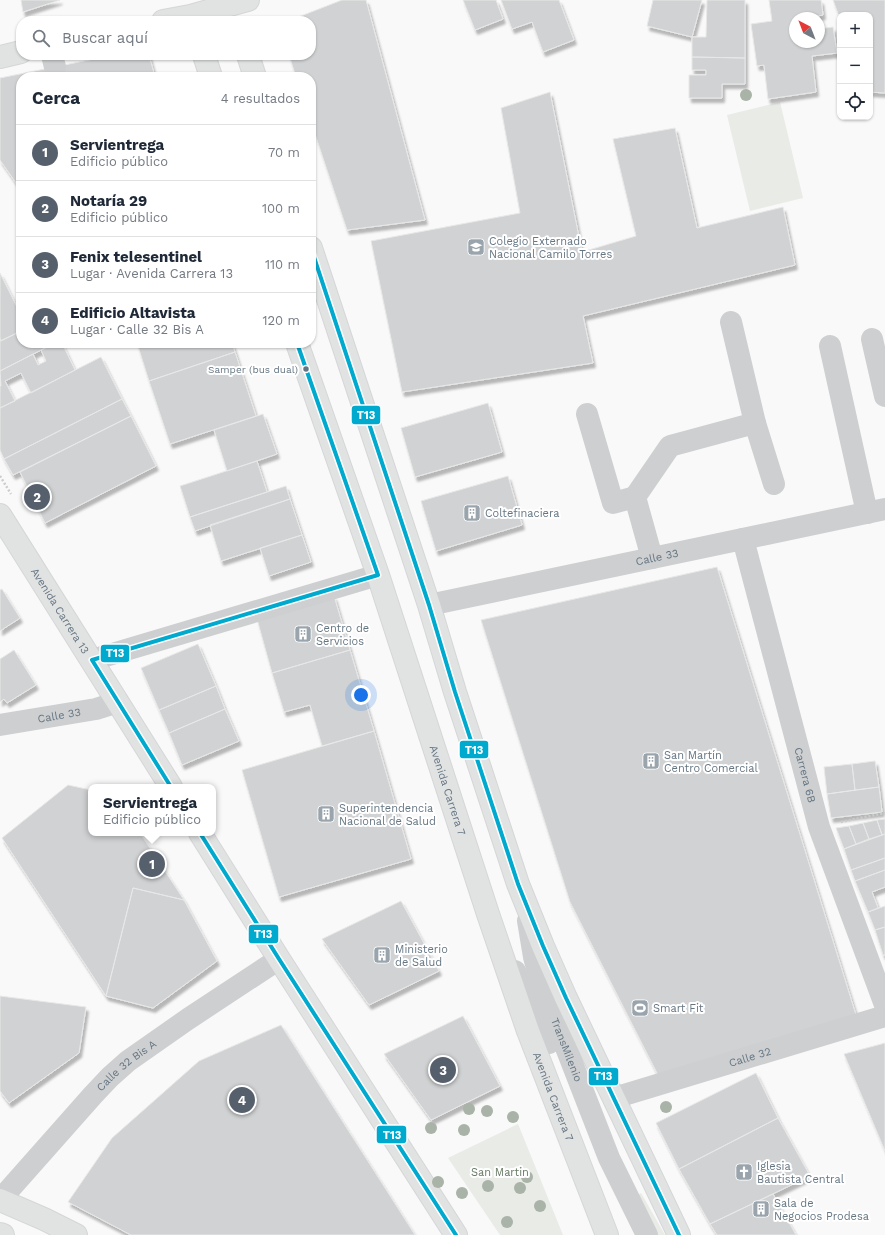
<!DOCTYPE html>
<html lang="es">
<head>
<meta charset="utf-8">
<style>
	:root { --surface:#fff; --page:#f2f2f3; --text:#1f2937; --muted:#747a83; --line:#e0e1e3; --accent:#56606c }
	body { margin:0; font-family:"Work Sans",sans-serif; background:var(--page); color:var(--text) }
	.controls { position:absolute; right:12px; top:12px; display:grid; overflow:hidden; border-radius:8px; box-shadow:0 1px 3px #0004 }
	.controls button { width:36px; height:36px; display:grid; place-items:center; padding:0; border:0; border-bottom:1px solid var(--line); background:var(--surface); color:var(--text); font:20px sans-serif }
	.compass { position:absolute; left:789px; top:12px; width:36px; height:36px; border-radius:50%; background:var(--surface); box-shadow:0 1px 3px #0004; rotate:318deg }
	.you { position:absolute; left:361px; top:695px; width:14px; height:14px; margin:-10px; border:3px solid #fff; border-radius:50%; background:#1a73e8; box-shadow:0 0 0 6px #1a73e833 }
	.badge { display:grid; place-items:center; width:26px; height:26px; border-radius:50%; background:var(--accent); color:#fff; font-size:13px; font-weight:700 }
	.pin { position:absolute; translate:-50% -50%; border:2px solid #fff; box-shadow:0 1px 4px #0006 }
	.popup { position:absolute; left:88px; top:784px; width:128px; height:52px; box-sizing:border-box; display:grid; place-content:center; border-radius:8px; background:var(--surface); filter:drop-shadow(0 1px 3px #0005); font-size:13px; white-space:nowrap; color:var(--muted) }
	.popup b { font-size:15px; color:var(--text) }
	.popup::after { content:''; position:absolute; left:50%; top:100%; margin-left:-8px; border:8px solid transparent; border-top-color:var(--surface) }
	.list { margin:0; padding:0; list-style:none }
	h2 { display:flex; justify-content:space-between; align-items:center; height:52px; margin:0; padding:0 16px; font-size:17px }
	h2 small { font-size:13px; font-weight:400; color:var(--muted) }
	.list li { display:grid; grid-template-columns:26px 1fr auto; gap:12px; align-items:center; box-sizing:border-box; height:56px; padding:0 16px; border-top:1px solid var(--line) }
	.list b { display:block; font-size:15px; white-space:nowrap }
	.list p { margin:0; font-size:13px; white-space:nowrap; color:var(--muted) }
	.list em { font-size:13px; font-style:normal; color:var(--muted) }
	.icon { flex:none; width:22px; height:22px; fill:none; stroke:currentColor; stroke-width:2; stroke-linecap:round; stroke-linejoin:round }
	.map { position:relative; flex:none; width:885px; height:1235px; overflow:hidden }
	.search { position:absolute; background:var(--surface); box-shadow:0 1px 3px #0004; left:16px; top:16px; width:300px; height:44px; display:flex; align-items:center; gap:10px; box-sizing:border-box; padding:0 14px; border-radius:16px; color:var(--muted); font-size:15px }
	.panel { position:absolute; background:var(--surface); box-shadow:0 1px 3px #0004; left:16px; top:72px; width:300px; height:276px; border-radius:16px }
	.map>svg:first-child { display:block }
	.green { fill:#e8ebe6 }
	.building { fill:#d0d2d3; stroke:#e8e8e8; filter:url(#shadow) }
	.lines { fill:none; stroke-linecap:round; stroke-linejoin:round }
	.major-casing { stroke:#d5d6d7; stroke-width:24 }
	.path { stroke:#cbcccd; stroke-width:2.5; stroke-dasharray:2 2; stroke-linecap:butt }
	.minor { stroke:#cecfd0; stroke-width:22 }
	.major { stroke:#e1e2e2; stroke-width:22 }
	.bus-1-casing { stroke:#fff; stroke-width:7 }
	.bus-1 { stroke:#00a9ce; stroke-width:4 }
	.tree { fill:#a9b3a7 }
	.bus-dot { fill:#657683; stroke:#fff; stroke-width:1.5 }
	.labels { text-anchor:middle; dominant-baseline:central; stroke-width:4; stroke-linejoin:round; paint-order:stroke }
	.bus-label { font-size:10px; fill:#657683; stroke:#fff; text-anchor:end }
	.poi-label { font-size:11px; fill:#657683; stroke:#fff; text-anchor:start }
	.street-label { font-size:11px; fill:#657683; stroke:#fff }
	.park-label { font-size:11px; fill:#687a64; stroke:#fff }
	.line-badge { stroke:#fff; stroke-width:1.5 }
	.badge-label { font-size:11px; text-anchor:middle; font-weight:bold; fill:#fff }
</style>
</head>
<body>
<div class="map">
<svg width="885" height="1235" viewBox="0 0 885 1235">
	<defs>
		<filter id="shadow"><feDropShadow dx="2.5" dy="4.5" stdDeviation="1" flood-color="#0004"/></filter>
	</defs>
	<rect width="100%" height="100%" fill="#f9f9f9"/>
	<path class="green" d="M780 102 803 198 750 211 727 115Z
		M518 1124 563 1235H500L448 1158Z
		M641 1193 665 1235H653L635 1197Z"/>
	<path class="building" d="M21 0H60L23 12Z
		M342 0H366L425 220 347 230 311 122V77H296L289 55H311V21H288Z
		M463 0H496L503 19 475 30Z
		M501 0H559L574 40 543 52 532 22 512 29Z
		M653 0H702L692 37 647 26Z
		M707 0H745V58L692 57V37H706Z
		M769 0H821L823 15 808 18H795V42H819V29L833 27 837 53 812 56 816 92 768 99 764 65 757 66 751 24 772 21Z
		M833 0H885V93L870 92V15H840V19Z
		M114 55H149L155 77H21V190L0 160V78Z
		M692 57 745 58V84H722V98H689V75H706V70H692Z
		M550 92 582 252 636 236 613 139 675 128 697 228 783 207 795 265 583 316 593 363 402 392 371 241 520 213 501 108Z
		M0 273 21 315V331L1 341 0 338Z
		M21 331V343H55L0 371V341Z
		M55 343H62L75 370 31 393 21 373 5 381 15 401 0 408V386H1L0 371 33 354 38 365 46 361 41 350Z
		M137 343H232L235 352 149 381Z
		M235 352 256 416 170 444 149 381Z
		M101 357 122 399 4 459 0 450V408Z
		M122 399 131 416 13 475 4 459Z
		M488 403 502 452 415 477 401 428Z
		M263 414 277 454 227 471 214 430Z
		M131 416 156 466 45 523 20 472Z
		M257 461 267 492 190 517 180 486Z
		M508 476 522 525 436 551 421 501Z
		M286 486 290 499 195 531 190 517Z
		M290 499 302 535 221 561 210 525Z
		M302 535 311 562 269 576 260 548Z
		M717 567 856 1015 658 1075 570 902 481 620Z
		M2 589 20 618 0 631V590Z
		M334 596 350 650 272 673 257 619Z
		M198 644 216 686 159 710 141 668Z
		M14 650 36 685 7 703 4 699 0 702V659Z
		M350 650 374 731 322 746 310 705 284 712 272 673Z
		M216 686 225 709 169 733 159 710Z
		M225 709 239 741 182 765 169 733Z
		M374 731 411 859 279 897 242 770Z
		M875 761 879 787 855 790 852 764Z
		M852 764 855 790 827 794 824 767Z
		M68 785 91 790V833H140L184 900 133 888 106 996 2 838Z
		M879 787 882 812 831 818 827 794Z
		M885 819V834L882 835 877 820Z
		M877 820 882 835 869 839 863 823Z
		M863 823 869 839 856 844 849 826Z
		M849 826 856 844 844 849 836 828Z
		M885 834V858L851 870 844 849Z
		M885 858V870L855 881 851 870Z
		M885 870V887L872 892 878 908 868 912 855 881Z
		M133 888 184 900 217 961 153 1008 106 996Z
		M401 901 439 971 369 1005 322 939Z
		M885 906V927L875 930 868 912Z
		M885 927V955H883L875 930Z
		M0 996 86 1007 79 1053 9 1103 0 1091Z
		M463 1016 500 1086 431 1120 384 1054Z
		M281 1025 415 1235H131L68 1202 112 1138 199 1061Z
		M885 1043V1151L844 1054Z
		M756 1073 778 1118 679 1169 656 1123Z
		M778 1118 810 1176 710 1224 679 1169Z
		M773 1194 796 1235H717L710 1224Z"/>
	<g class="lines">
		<defs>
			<g id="major">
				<path d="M163 21 190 16 248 0"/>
				<path d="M204 55 211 77"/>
				<path d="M248 55 255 77"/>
				<path d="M0 57 21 52"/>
				<path d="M311 248 429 605 455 692 518 884 543 946 566 998 679 1235"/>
				<path id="s7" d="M297 343 378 575 488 914 528 1031 607 1235"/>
				<path id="s8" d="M0 515 171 787"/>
				<path d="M200 833 279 959 456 1235"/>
				<path d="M0 1200 44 1219 76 1235"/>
				<path d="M0 1234 3 1235"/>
			</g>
		</defs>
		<use href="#major" class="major-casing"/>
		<path class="path" d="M0 476 11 494
			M841 822 885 813"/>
		<g class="minor">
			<path d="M52 55 55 67"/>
			<path d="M731 322 755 423 774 484"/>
			<path d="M872 339 885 396"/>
			<path d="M830 346 867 513"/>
			<path d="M587 414 613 503 635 497 652 558"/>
			<path d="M635 497 670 446 755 423"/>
			<path id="s1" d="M743 539 819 827 885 1005"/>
			<path id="s2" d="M429 605 885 509"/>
			<path d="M92 660 378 575"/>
			<path id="s3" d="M0 725 96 709 118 702"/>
			<path id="s4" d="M528 921 534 957 542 986 609 1158 647 1235"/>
			<path d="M515 971 549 1043"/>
			<path id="s5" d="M614 1098 885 1016"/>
			<path id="s6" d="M0 1200 93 1095 110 1077 128 1061 188 1019 279 959"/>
		</g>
		<use href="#major" class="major"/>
		<defs>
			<path id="bus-1" d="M311 248 429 605 455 692 518 884 543 946 566 998 679 1235
				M171 787 92 660 378 575 297 343
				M200 833 279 959 456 1235"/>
		</defs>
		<use href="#bus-1" class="bus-1-casing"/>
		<use href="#bus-1" class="bus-1"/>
	</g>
	<g class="tree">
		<circle cx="746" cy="95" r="6"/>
		<circle cx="666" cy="1107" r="6"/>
		<circle cx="469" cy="1109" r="6"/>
		<circle cx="487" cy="1111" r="6"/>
		<circle cx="513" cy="1117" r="6"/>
		<circle cx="431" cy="1128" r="6"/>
		<circle cx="464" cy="1130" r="6"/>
		<circle cx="527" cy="1177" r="6"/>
		<circle cx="438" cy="1182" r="6"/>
		<circle cx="488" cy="1186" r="6"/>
		<circle cx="520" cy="1188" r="6"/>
		<circle cx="462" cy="1193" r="6"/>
		<circle cx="540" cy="1206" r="6"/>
		<circle cx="507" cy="1222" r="6"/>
	</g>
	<defs>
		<symbol id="university-square" viewBox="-11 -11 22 22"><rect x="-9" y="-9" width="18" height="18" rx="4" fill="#99a4ac" stroke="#fff"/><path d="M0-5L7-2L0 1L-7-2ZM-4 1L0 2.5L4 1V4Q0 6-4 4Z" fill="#fff"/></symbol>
		<symbol id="building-square" viewBox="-11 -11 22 22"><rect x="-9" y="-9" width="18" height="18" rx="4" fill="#99a4ac" stroke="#fff"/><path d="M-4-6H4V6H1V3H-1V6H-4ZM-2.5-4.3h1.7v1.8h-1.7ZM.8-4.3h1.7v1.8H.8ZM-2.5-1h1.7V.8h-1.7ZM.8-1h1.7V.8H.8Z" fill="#fff"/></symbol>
		<symbol id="stadium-square" viewBox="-11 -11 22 22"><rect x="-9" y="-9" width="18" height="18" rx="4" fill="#99a4ac" stroke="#fff"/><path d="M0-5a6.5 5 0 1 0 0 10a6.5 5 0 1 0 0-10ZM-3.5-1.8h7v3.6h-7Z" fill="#fff"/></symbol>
		<symbol id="church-square" viewBox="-11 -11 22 22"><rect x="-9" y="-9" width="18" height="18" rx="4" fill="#99a4ac" stroke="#fff"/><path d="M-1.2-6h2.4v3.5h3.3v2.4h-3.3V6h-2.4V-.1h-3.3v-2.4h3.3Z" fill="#fff"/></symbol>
	</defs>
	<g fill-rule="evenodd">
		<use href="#university-square" x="466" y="237" width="20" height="20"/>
		<use href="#building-square" x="462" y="503" width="20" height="20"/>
		<use href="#building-square" x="293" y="624" width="20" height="20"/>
		<use href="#building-square" x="641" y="751" width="20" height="20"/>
		<use href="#building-square" x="316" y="804" width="20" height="20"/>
		<use href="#building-square" x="372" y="945" width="20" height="20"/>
		<use href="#stadium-square" x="630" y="998" width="20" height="20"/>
		<use href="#church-square" x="734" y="1162" width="20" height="20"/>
		<use href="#building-square" x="751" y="1199" width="20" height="20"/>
	</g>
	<circle class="bus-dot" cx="306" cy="369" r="3.5"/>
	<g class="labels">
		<g class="bus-label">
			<text x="298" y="369">Samper (bus dual)</text>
		</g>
		<g class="poi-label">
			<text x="489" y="241">Colegio Externado<tspan x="489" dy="13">Nacional Camilo Torres</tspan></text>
			<text x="485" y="513">Coltefinaciera</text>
			<text x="316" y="628">Centro de<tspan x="316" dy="13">Servicios</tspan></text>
			<text x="664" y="755">San Martín<tspan x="664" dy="13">Centro Comercial</tspan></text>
			<text x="339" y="808">Superintendencia<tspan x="339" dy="13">Nacional de Salud</tspan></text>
			<text x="395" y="949">Ministerio<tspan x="395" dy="13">de Salud</tspan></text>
			<text x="653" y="1008">Smart Fit</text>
			<text x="757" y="1166">Iglesia<tspan x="757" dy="13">Bautista Central</tspan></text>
			<text x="774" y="1203">Sala de<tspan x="774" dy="13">Negocios Prodesa</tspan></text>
		</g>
		<g class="street-label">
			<text stroke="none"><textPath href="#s2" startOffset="233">Calle 33</textPath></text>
			<text stroke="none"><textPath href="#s8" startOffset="113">Avenida Carrera 13</textPath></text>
			<text stroke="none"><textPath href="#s3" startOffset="60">Calle 33</textPath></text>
			<text stroke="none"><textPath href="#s1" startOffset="244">Carrera 6B</textPath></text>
			<text stroke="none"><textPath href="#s7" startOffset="472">Avenida Carrera 7</textPath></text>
			<text stroke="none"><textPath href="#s4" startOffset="135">TransMilenio</textPath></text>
			<text stroke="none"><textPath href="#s5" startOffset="142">Calle 32</textPath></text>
			<text stroke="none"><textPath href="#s6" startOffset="185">Calle 32 Bis A</textPath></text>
			<text stroke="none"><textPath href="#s7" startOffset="796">Avenida Carrera 7</textPath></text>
		</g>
		<g class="park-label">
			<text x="500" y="1172">San Martin</text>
		</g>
	</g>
	<g class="line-badge">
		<rect x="351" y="405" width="30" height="20" rx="4" fill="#00a9ce"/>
		<rect x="100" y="644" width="30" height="19" rx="4" fill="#00a9ce"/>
		<rect x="459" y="740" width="30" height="19" rx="4" fill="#00a9ce"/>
		<rect x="248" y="924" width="31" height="20" rx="4" fill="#00a9ce"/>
		<rect x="588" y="1067" width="31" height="19" rx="4" fill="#00a9ce"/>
		<rect x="376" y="1125" width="31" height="19" rx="4" fill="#00a9ce"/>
	</g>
	<g class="badge-label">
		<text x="366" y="419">T13</text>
		<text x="115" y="657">T13</text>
		<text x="474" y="754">T13</text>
		<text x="263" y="938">T13</text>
		<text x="603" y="1080">T13</text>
		<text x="392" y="1139">T13</text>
	</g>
</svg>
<div class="controls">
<button>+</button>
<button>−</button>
<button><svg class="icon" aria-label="locate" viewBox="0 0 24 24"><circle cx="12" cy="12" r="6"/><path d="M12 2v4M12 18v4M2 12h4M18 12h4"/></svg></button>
</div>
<svg class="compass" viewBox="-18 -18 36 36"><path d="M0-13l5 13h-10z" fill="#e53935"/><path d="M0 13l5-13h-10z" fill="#747a83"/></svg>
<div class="you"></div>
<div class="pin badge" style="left:152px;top:864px">1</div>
<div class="popup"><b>Servientrega</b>Edificio público</div>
<div class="pin badge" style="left:37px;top:497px">2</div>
<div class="pin badge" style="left:443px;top:1070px">3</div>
<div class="pin badge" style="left:242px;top:1100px">4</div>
<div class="search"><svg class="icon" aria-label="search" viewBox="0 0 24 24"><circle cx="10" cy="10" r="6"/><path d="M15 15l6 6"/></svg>Buscar aquí</div>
<section class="panel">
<h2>Cerca<small>4 resultados</small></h2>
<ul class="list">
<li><span class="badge">1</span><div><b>Servientrega</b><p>Edificio público</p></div><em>70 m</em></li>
<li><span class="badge">2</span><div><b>Notaría 29</b><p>Edificio público</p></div><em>100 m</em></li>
<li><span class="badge">3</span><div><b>Fenix telesentinel</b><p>Lugar · Avenida Carrera 13</p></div><em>110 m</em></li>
<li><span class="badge">4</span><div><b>Edificio Altavista</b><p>Lugar · Calle 32 Bis A</p></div><em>120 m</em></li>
</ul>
</section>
</div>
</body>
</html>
